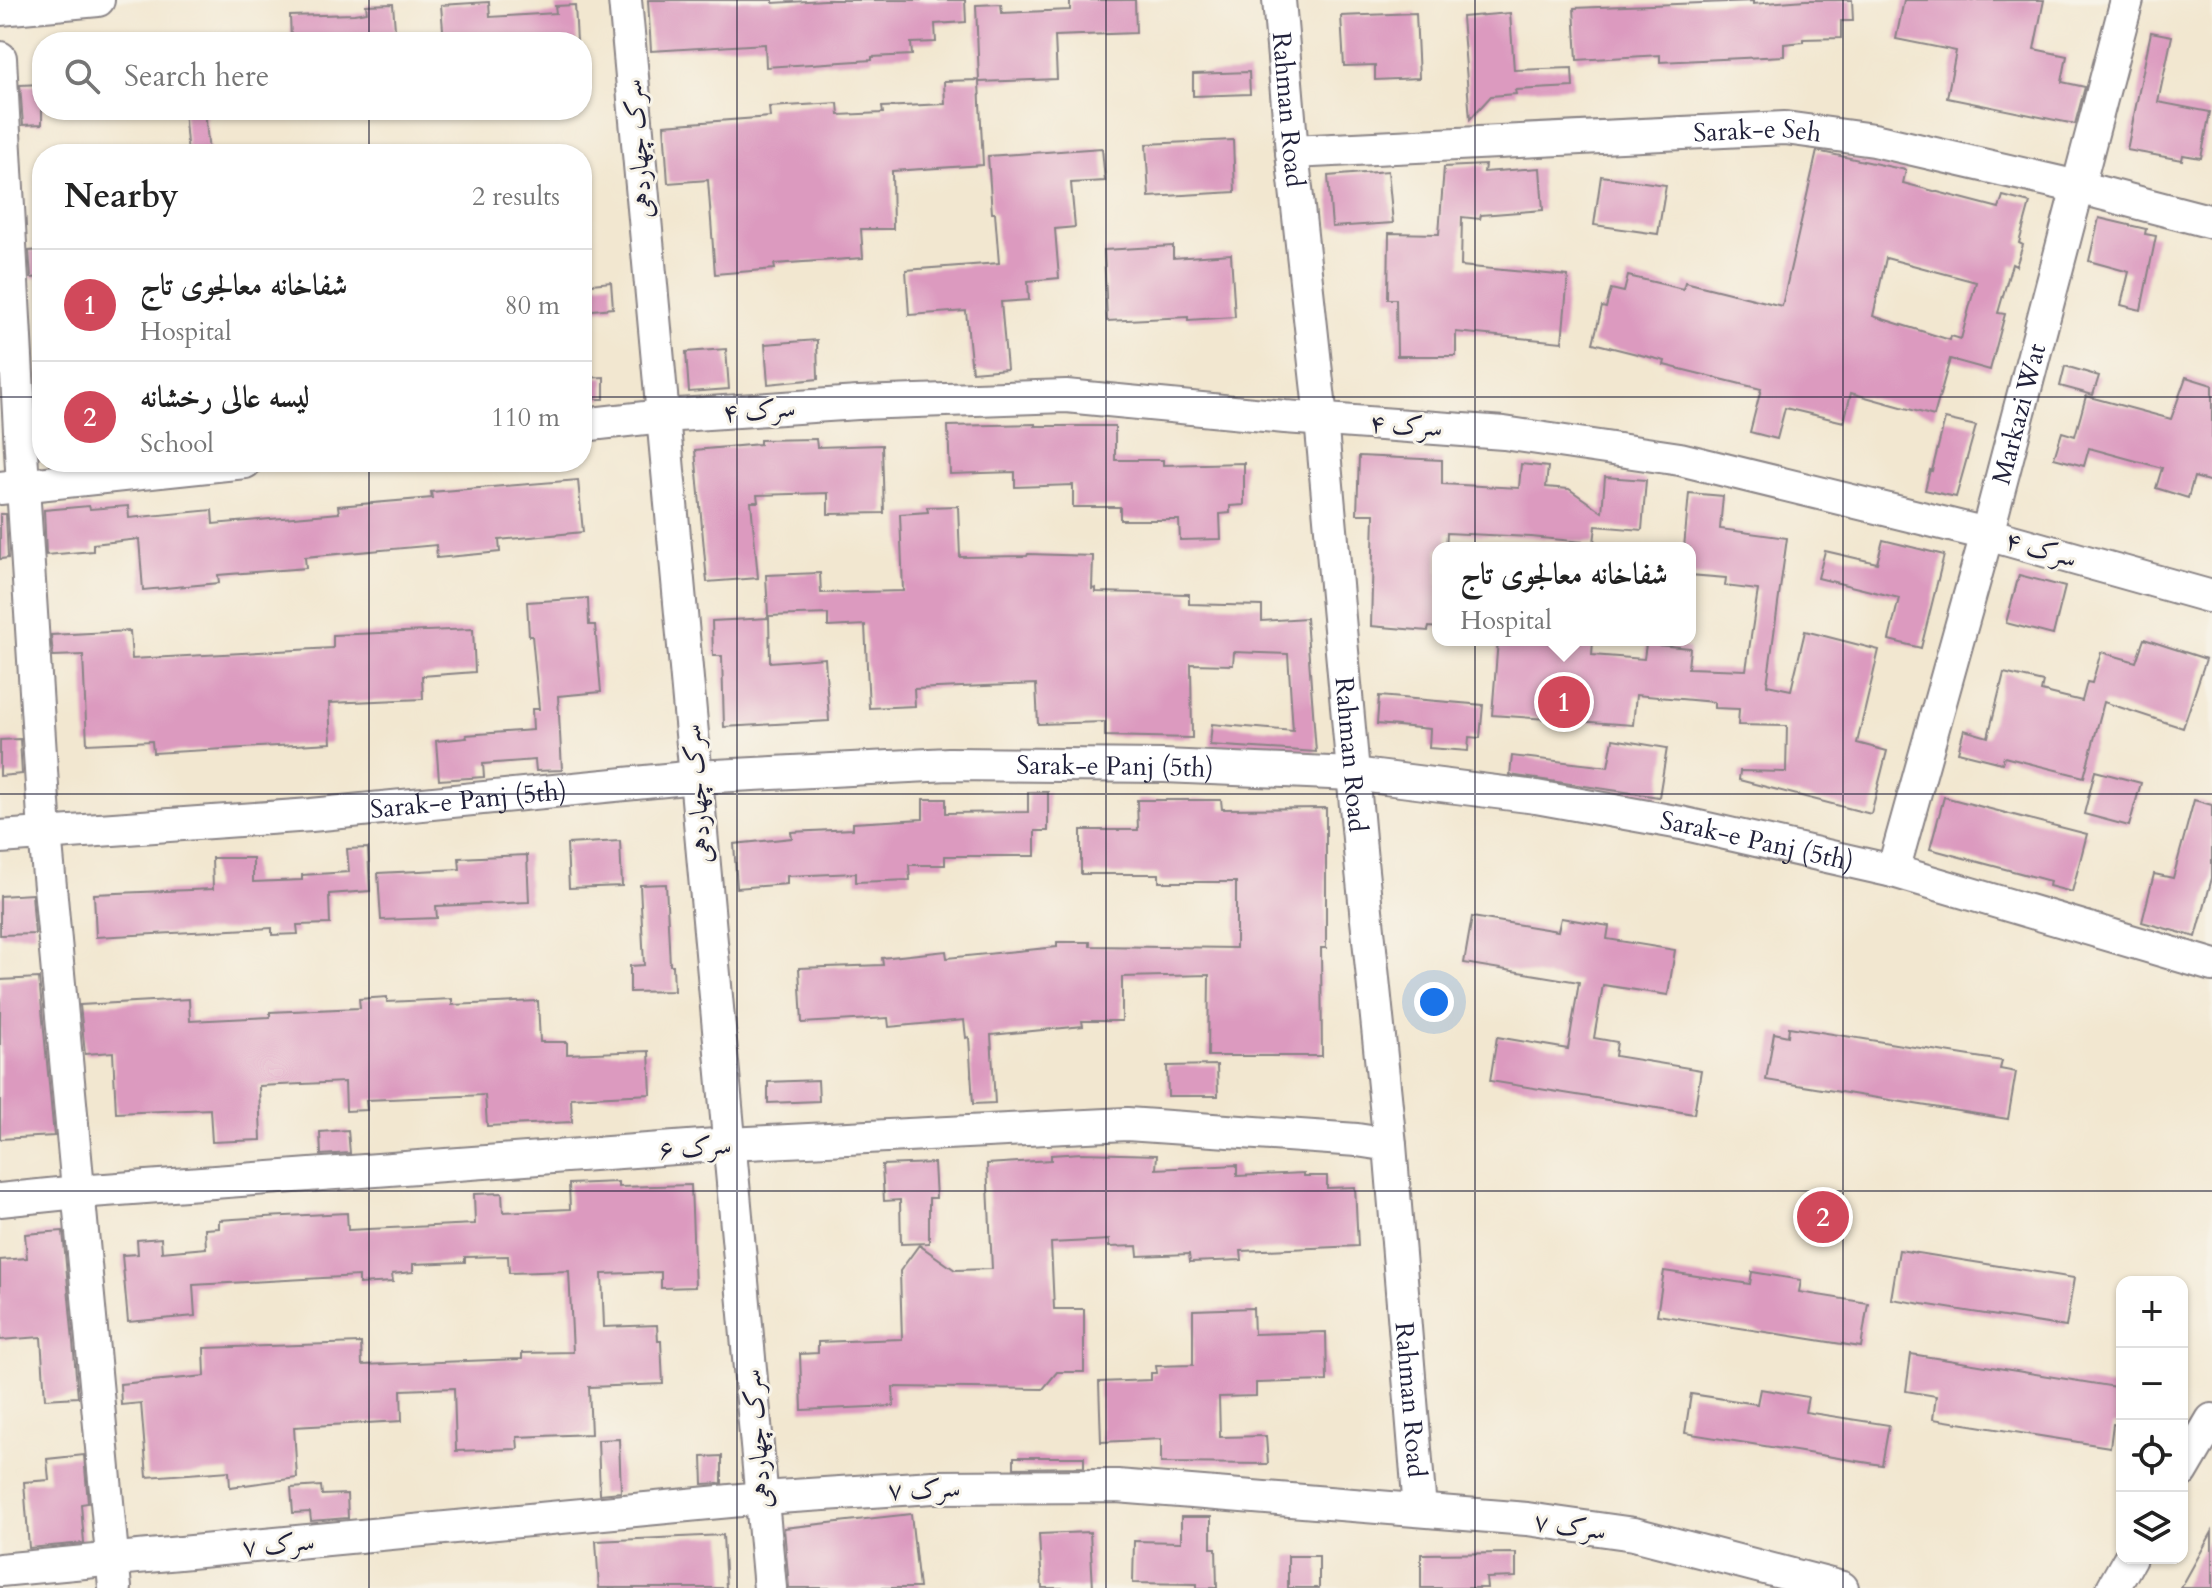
<!DOCTYPE html>
<html lang="en">
<head>
<meta charset="utf-8">
<style>
	:root { --surface:#fff; --page:#f2f2f2; --text:#222; --muted:#767676; --line:#e0e0e0; --accent:#d1495b }
	body { margin:0; font-family:Cardo,Amiri,serif; background:var(--page); color:var(--text) }
	.controls { position:absolute; right:24px; bottom:24px; display:grid; overflow:hidden; border-radius:16px; box-shadow:0 2px 6px #0004 }
	.controls button { width:72px; height:72px; display:grid; place-items:center; padding:0; border:0; border-bottom:2px solid var(--line); background:var(--surface); color:var(--text); font:40px sans-serif }
	.you { position:absolute; left:1434px; top:1002px; width:28px; height:28px; margin:-20px; border:6px solid #fff; border-radius:50%; background:#1a73e8; box-shadow:0 0 0 12px #1a73e833 }
	.badge { display:grid; place-items:center; width:52px; height:52px; border-radius:50%; background:var(--accent); color:#fff; font-size:26px; font-weight:700 }
	.pin { position:absolute; translate:-50% -50%; border:4px solid #fff; box-shadow:0 2px 8px #0006 }
	.popup { position:absolute; left:1432px; top:542px; width:264px; height:104px; box-sizing:border-box; display:grid; place-content:center; border-radius:16px; background:var(--surface); filter:drop-shadow(0 2px 6px #0005); font-size:26px; white-space:nowrap; color:var(--muted) }
	.popup b { font-size:30px; color:var(--text) }
	.popup::after { content:''; position:absolute; left:50%; top:100%; margin-left:-16px; border:16px solid transparent; border-top-color:var(--surface) }
	.list { margin:0; padding:0; list-style:none }
	h2 { display:flex; justify-content:space-between; align-items:center; height:104px; margin:0; padding:0 32px; font-size:34px }
	h2 small { font-size:26px; font-weight:400; color:var(--muted) }
	.list li { display:grid; grid-template-columns:52px 1fr auto; gap:24px; align-items:center; box-sizing:border-box; height:112px; padding:0 32px; border-top:2px solid var(--line) }
	.list b { display:block; font-size:30px; white-space:nowrap }
	.list p { margin:0; font-size:26px; white-space:nowrap; color:var(--muted) }
	.list em { font-size:26px; font-style:normal; color:var(--muted) }
	.icon { flex:none; width:44px; height:44px; fill:none; stroke:currentColor; stroke-width:2; stroke-linecap:round; stroke-linejoin:round }
	.map { position:relative; flex:none; width:2212px; height:1588px; overflow:hidden }
	.search { position:absolute; background:var(--surface); box-shadow:0 2px 6px #0004; left:32px; top:32px; width:560px; height:88px; display:flex; align-items:center; gap:20px; box-sizing:border-box; padding:0 28px; border-radius:32px; color:var(--muted); font-size:30px }
	.panel { position:absolute; background:var(--surface); box-shadow:0 2px 6px #0004; left:32px; top:144px; width:560px; height:328px; border-radius:32px }
	.map>svg:first-child { display:block }
	.building { fill:#dc9abf; fill-rule:evenodd }
	.lines { fill:none; stroke-linecap:round; stroke-linejoin:round }
	.minor-casing { stroke:#8a8486; stroke-width:36 }
	.minor { stroke:#fff; stroke-width:32 }
	.grid { fill:none; stroke:#22223b; stroke-width:2; stroke-opacity:0.55 }
	.labels { text-anchor:middle; dominant-baseline:central; stroke-width:6; stroke-linejoin:round; paint-order:stroke }
	.street-label { font-size:26px; fill:#22223b; stroke:#f7f3e8 }
</style>
</head>
<body>
<div class="map">
<svg width="2212" height="1588" viewBox="0 0 2212 1588">
	<rect width="100%" height="100%" fill="#f7f3e8"/>
	<filter id="ink" filterUnits="userSpaceOnUse"><feTurbulence type="fractalNoise" baseFrequency=".0125" numOctaves="2"/><feDisplacementMap in="SourceGraphic" scale="16" xChannelSelector="R" yChannelSelector="G"/><feConvolveMatrix kernelMatrix="1 2 1 2 8 2 1 2 1" color-interpolation-filters="sRGB"/></filter>
	<filter id="wash" filterUnits="userSpaceOnUse"><feTurbulence type="fractalNoise" baseFrequency=".006" numOctaves="4" result="noise"/><feDisplacementMap in="SourceGraphic" scale="32" xChannelSelector="R" yChannelSelector="G"/><feGaussianBlur stdDeviation="1.8" result="paint"/><feColorMatrix in="noise" values="0 0 0 0 0 0 0 0 0 0 0 0 0 0 0 0 0 1.4 0 .05"/><feComposite in="paint" operator="in"/></filter>
	<g filter="url(#wash)">
		<rect width="100%" height="100%" fill="#f2e7d0"/>
		<g id="blocks">
			<path class="building" d="M648 0H773V3L825 0H965L966 22 935 24 936 42 911 43 912 55 872 57V60L766 67 765 44 651 51Z
				M1070 0H1135L1136 33 1055 36 1057 79 979 82 983 165 892 171 893 229H861L863 258 774 264 775 269 715 274 708 180 668 183 664 125 770 117 769 107 838 103 839 115 883 113 882 107 945 104 944 81 979 80 976 5 1001 4 1002 13 1070 10Z
				M1806 0H1852L1853 21H1841V38L1803 39V42L1784 44V56L1660 62V55L1577 60 1574 8 1753 1V4Z
				M1904 0H2044L2034 49 2067 56 2062 82 2085 87 2075 124 1947 98 1956 51 1896 39Z
				M489 2 490 17 556 13 555 6 575 5 577 42H444L441 5Z
				M393 4 396 42H355V36L291 38 290 16 354 14 367 12 366 5Z
				M1416 13 1419 78 1375 80V65L1344 66 1341 16Z
				M1510 13 1514 70 1572 68 1573 87 1515 90 1516 94 1491 96 1470 119 1462 17Z
				M2151 32 2172 36 2158 102 2210 112 2201 158 2183 155 2182 160 2127 150Z
				M1249 72 1250 94 1193 96V74Z
				M42 84V124L23 125 20 85Z
				M184 110H205L209 154H188Z
				M1233 140 1235 192 1149 197 1146 144Z
				M1102 148 1105 181 1071 183 1075 227 1055 229 1059 278 1028 281 1029 300 1001 302 1007 369 972 372 966 311 909 315 906 270 999 263 995 213H992L988 156Z
				M1817 151 1906 170 1903 183 1999 208 2003 196 2030 203 2019 243 2023 245 2016 266 2012 264 1998 313 2005 314 1990 370 1950 359 1934 416 1851 393 1844 422 1785 408 1777 439 1750 432 1761 389 1664 365 1665 361 1593 343 1602 307 1606 308 1611 289 1624 292 1628 276 1683 289 1685 282 1782 306ZM1886 258 1976 282 1961 339 1951 336 1950 340 1873 316Z
				M1485 165 1484 172 1540 168 1543 210 1481 215 1480 219 1462 217 1461 266 1568 276 1562 342 1456 332V356H1397L1396 299H1388L1389 233 1439 234 1444 167Z
				M1388 171 1393 223 1332 227 1328 176Z
				M1601 176 1666 185 1658 234 1594 225Z
				M2099 218 2146 229 2145 234 2156 236 2141 310 2121 305 2129 272 2089 261Z
				M1173 246V258L1231 254 1235 317 1188 320V317L1107 321 1104 250Z
				M42 250V277L31 278 29 251Z
				M611 282 613 308 582 311V285Z
				M817 340 818 379 768 384 765 344Z
				M726 349 729 389 689 392 686 352Z
				M2065 366 2099 376 2093 395 2060 386Z
				M604 377V399H582V378Z
				M2186 377 2212 385V482L2194 477 2188 498 2156 488 2162 468 2089 448 2084 466 2054 458 2062 432 2075 436 2086 396 2171 419Z
				M1945 419 1976 426 1956 497 1925 490 1930 470 1932 471Z
				M1035 424V426H1115V460H1163V465L1244 463V505L1230 506V513L1220 514 1221 539 1180 540 1179 520H1120V507H1073V485L1015 487V472L950 474 948 426Z
				M816 439 817 447 882 445 884 513 828 514V493L757 495 758 502H751L758 578 707 582 695 450 760 444V440Z
				M1359 456 1442 460V484L1519 488 1521 464 1548 467 1546 487 1569 489 1602 512 1605 477 1646 480 1642 530 1596 526 1594 543 1531 537 1447 533 1446 548H1438V628L1429 627 1428 631 1371 626 1374 514H1357Z
				M578 480 583 532 499 540 500 552 437 558 436 545 305 557 306 568 218 575 219 583 143 590 139 539 93 544V551L46 555 44 510 89 506 90 509 128 506 129 518 212 510 213 524 339 513 338 506 432 498 431 492Z
				M1689 493 1723 496 1720 529 1787 538 1767 685 1791 690 1805 631 1879 650 1857 743 1887 751 1871 814 1739 780 1740 771 1786 772 1787 726 1738 725 1739 709 1714 708V702L1636 695 1633 725 1492 715 1498 640H1593L1592 655 1644 659 1646 644 1690 648 1688 668 1746 670 1758 590 1725 586 1726 578 1690 575V548H1684Z
				M958 506 960 557 1027 556 1028 554 1093 556 1092 589 1096 588V592L1189 594V604L1262 606V621L1306 618 1316 752 1210 745 1212 724 1293 731 1288 654 1234 652 1233 665 1191 664 1192 738 1105 736V722L1038 724 1036 684 914 689 915 706 869 708 865 625 828 627V614L768 616 766 575 820 573 821 593 903 591 900 514 928 512 927 507Z
				M0 514H6L8 558 0 559Z
				M1883 540 1944 555 1921 648 1889 640 1899 598 1818 578 1825 551 1877 563Z
				M2019 575 2065 587 2053 635 2006 623Z
				M588 598 589 625H595L601 692 558 696 562 770 536 771 535 760 483 764 484 777 439 780 436 741 467 738 466 735 533 730 532 709H539L532 636H529L527 602Z
				M769 618 770 662 825 658 829 721 724 727 722 656H713L712 621Z
				M473 629 475 672 422 676 423 699 329 703 331 743 153 753 152 741 87 744 83 655 53 656 51 635 130 631 132 659 333 648V635Z
				M2144 639 2206 659 2183 728 2104 702 2084 777 2004 757 2002 763 1958 752 1964 730 1988 737 2004 673 2043 682 2041 691 2082 701 2087 682 2092 683 2101 652 2136 662Z
				M1379 696 1483 705 1480 738 1469 737 1468 751 1429 748 1430 729 1377 724Z
				M20 739 22 774 0 776V740Z
				M1613 739 1667 748 1659 797 1510 775 1512 756 1608 767Z
				M2095 771 2141 783 2129 826 2084 814Z
				M1028 792H1048V831H1035V856H945V865H909L910 880 856 882V873L787 876V884L737 888 734 844 792 838 791 832 853 829V823L923 819V799H946V813L1028 812Z
				M1944 797 2087 834 2072 892 2049 886 2050 881 1930 849Z
				M1137 800H1221L1222 809 1326 808V948H1321L1322 1056H1208L1209 975 1122 977V1021H1082L1083 1026 991 1035 995 1103 973 1104 969 1037 966 1038 964 1020 889 1027 888 1018 802 1023 799 968 883 965 882 958 946 951 947 958 1057 947V942H1090V946L1236 948V882H1159V874H1081V830H1138Z
				M2194 800 2212 805V878L2196 937 2142 922 2154 874 2173 878Z
				M620 841 622 886 569 888 567 844Z
				M368 848 370 891 329 894 330 924 297 925 298 934 272 935V928L96 937 94 894 213 889 212 858H253V882L302 880V875L349 872 347 849Z
				M527 855 529 902 436 906 437 918 381 920 378 873 460 869 459 858Z
				M666 884 670 965H673L674 991 630 992V966L644 965 640 885Z
				M32 894 35 934 0 935V896Z
				M1472 917 1558 931 1561 918 1609 926 1607 939 1675 950 1668 995 1603 985 1594 1038 1617 1042 1615 1056 1701 1070 1694 1114 1490 1081 1497 1037 1568 1049 1579 982 1464 963Z
				M39 978 54 1136 0 1139V980Z
				M387 997V1002L452 999V1005L538 1001 540 1042H567V1054L649 1051 651 1094 571 1098 572 1122 487 1126 485 1095 366 1100 367 1110 346 1111 345 1082 259 1086 261 1140 212 1142 210 1109 116 1113 113 1052 85 1054 80 1005 189 999 190 1021 270 1017V1012L360 1008 359 999Z
				M1789 1027 2002 1061 2000 1069 2016 1072 2008 1119 1766 1080 1774 1033 1788 1036Z
				M1217 1065 1218 1096H1168L1167 1066Z
				M818 1080 819 1101 768 1103V1082Z
				M348 1130 350 1153 321 1155 320 1132Z
				M1082 1153 1157 1155 1156 1169 1237 1165V1176L1304 1173V1176H1327V1188L1355 1187 1358 1246 1241 1251 1242 1260 1190 1262 1189 1254 1138 1256 1137 1246 1109 1247V1240L1051 1243 1054 1309H1084V1372H1057L1043 1389 893 1387 894 1406 802 1410 800 1354 818 1353V1342L902 1339 900 1271 919 1245 955 1270 992 1269 987 1164 1051 1160V1155Z
				M934 1163 936 1198H929V1243L901 1244 900 1200 884 1201 882 1165Z
				M618 1182V1187L691 1185 695 1287 661 1288V1272L602 1274 604 1327 657 1325 658 1341H661L663 1384 589 1387 591 1434 517 1437 518 1449 456 1451 454 1388 401 1390 402 1421 294 1427 297 1478 230 1487 229 1471 147 1477 141 1403 121 1405 120 1384 205 1376 204 1348 361 1343 362 1365 522 1359V1353L573 1352 569 1271 509 1273 508 1256 465 1257V1262L413 1264V1272L392 1274 393 1282 359 1284V1276L193 1285 195 1316 128 1322 122 1255 138 1254 137 1240 161 1238 162 1252 206 1248 205 1229 219 1228V1220L265 1217 347 1213 348 1230 475 1224 474 1194 502 1193 503 1212 570 1209 569 1184Z
				M63 1231 78 1397 45 1399 41 1337 0 1340V1260L27 1258 25 1234Z
				M1899 1250 2074 1278 2066 1327 1891 1299Z
				M1664 1271 1750 1284 1752 1272 1801 1280 1799 1292 1868 1303 1861 1347 1657 1315Z
				M1253 1308 1254 1334 1326 1332 1327 1381 1256 1383V1396L1219 1397 1220 1437 1266 1436 1268 1464 1161 1463V1439L1101 1442 1099 1382 1151 1380V1373H1157L1156 1366 1193 1365V1310Z
				M1911 1354 2122 1388V1425L2113 1424 2110 1447 1933 1419 1936 1396 1906 1391Z
				M1760 1389 1808 1397 1805 1412 1889 1425 1882 1465 1685 1433 1691 1394 1757 1404Z
				M619 1439 621 1492 600 1494 598 1440Z
				M84 1455 88 1503 81 1504 84 1543 29 1548 24 1482 49 1480 47 1459Z
				M722 1456V1483L703 1484 702 1457Z
				M1014 1457H1084V1467L1014 1468Z
				M321 1486 322 1495 347 1494 348 1518 311 1521 310 1512 293 1513 291 1488Z
				M911 1514 919 1588H789L784 1528Z
				M1181 1517H1211V1548H1216L1217 1588H1197V1584L1133 1583 1134 1541 1181 1542Z
				M1090 1532 1093 1588H1042L1039 1534Z
				M2212 1532V1588H2181Z
				M723 1535 726 1588H599L596 1541Z
				M1516 1553V1577L1486 1578 1487 1588H1421V1554Z
				M1288 1556H1319V1588H1288Z"/>
		</g>
	</g>
	<g filter="url(#ink)">
		<use href="#blocks" fill-opacity="0" stroke="#8a8486" stroke-width="2"/>
		<g class="lines">
			<defs>
				<g id="minor">
					<path d="M625 0 770 1588"/>
					<path id="s1" d="M1279 0 1292 152 1321 419 1361 861 1390 1145 1420 1510"/>
					<path d="M0 9 98 0"/>
					<path d="M0 58 23 487 45 833 115 1588"/>
					<path id="s2" d="M1292 152 1785 128 1874 140 2078 187 2212 222"/>
					<path d="M582 425 663 416 858 403 1066 396 1285 417 1504 433 1680 459 1987 534 2212 597"/>
					<path d="M0 488 245 462"/>
					<path id="s3" d="M0 837 311 815 696 777 949 764 1164 766 1353 774 1536 797 1681 823 1893 871 2212 965"/>
					<path id="s4" d="M1893 871 1987 534 2127 0"/>
					<path d="M0 1200 78 1192 729 1144 1127 1124 1357 1140 1390 1145"/>
					<path d="M2182 1471 2212 1420"/>
					<path d="M0 1570 762 1498 933 1487 1117 1486 1527 1519 1634 1534 1842 1588"/>
					<path d="M2113 1588 2130 1558"/>
				</g>
			</defs>
			<use href="#minor" class="minor-casing"/>
			<use href="#minor" class="minor"/>
		</g>
	</g>
	<path class="grid" d="M369 0V42M737 0V1588M1106 0V1588M1475 0V1588M1843 0V1588M369 110V154M0 397H42M582 397H2212M369 462V1588M0 794H2212M0 1191H2212"/>
	<g class="labels">
		<g class="street-label">
			<text stroke="none"><textPath href="#s1" startOffset="110">Rahman Road</textPath></text>
			<text stroke="none"><textPath href="#s2" startOffset="466">Sarak-e Seh</textPath></text>
			<text transform="translate(638 149) rotate(-95)">سرک چهاردهی</text>
			<text transform="translate(759 410) rotate(-4)">سرک ۴</text>
			<text stroke="none"><textPath href="#s4" startOffset="474">Markazi Wat</textPath></text>
			<text transform="translate(1406 425) rotate(4)">سرک ۴</text>
			<text transform="translate(2041 549) rotate(16)">سرک ۴</text>
			<text stroke="none"><textPath href="#s1" startOffset="758">Rahman Road</textPath></text>
			<text stroke="none"><textPath href="#s3" startOffset="1118">Sarak-e Panj (5th)</textPath></text>
			<text transform="translate(697 794) rotate(-95)">سرک چهاردهی</text>
			<text stroke="none"><textPath href="#s3" startOffset="470">Sarak-e Panj (5th)</textPath></text>
			<text stroke="none"><textPath href="#s3" startOffset="1766">Sarak-e Panj (5th)</textPath></text>
			<text transform="translate(695 1147) rotate(-4)">سرک ۶</text>
			<text stroke="none"><textPath href="#s1" startOffset="1406">Rahman Road</textPath></text>
			<text transform="translate(757 1439) rotate(-95)">سرک چهاردهی</text>
			<text transform="translate(924 1489) rotate(-2)">سرک ۷</text>
			<text transform="translate(1570 1526) rotate(8)">سرک ۷</text>
			<text transform="translate(278 1544) rotate(-5)">سرک ۷</text>
		</g>
	</g>
</svg>
<div class="controls">
<button>+</button>
<button>−</button>
<button><svg class="icon" aria-label="locate" viewBox="0 0 24 24"><circle cx="12" cy="12" r="6"/><path d="M12 2v4M12 18v4M2 12h4M18 12h4"/></svg></button>
<button><svg class="icon" aria-label="layers" viewBox="0 0 24 24"><path d="M12 4l9 5-9 5-9-5zM3 14l9 5 9-5"/></svg></button>
</div>
<div class="you"></div>
<div class="pin badge" style="left:1564px;top:702px">1</div>
<div class="popup"><b>شفاخانه معالجوی تاج</b>Hospital</div>
<div class="pin badge" style="left:1823px;top:1217px">2</div>
<div class="search"><svg class="icon" aria-label="search" viewBox="0 0 24 24"><circle cx="10" cy="10" r="6"/><path d="M15 15l6 6"/></svg>Search here</div>
<section class="panel">
<h2>Nearby<small>2 results</small></h2>
<ul class="list">
<li><span class="badge">1</span><div><b>شفاخانه معالجوی تاج</b><p>Hospital</p></div><em>80 m</em></li>
<li><span class="badge">2</span><div><b>لیسه عالی رخشانه</b><p>School</p></div><em>110 m</em></li>
</ul>
</section>
</div>
</body>
</html>
